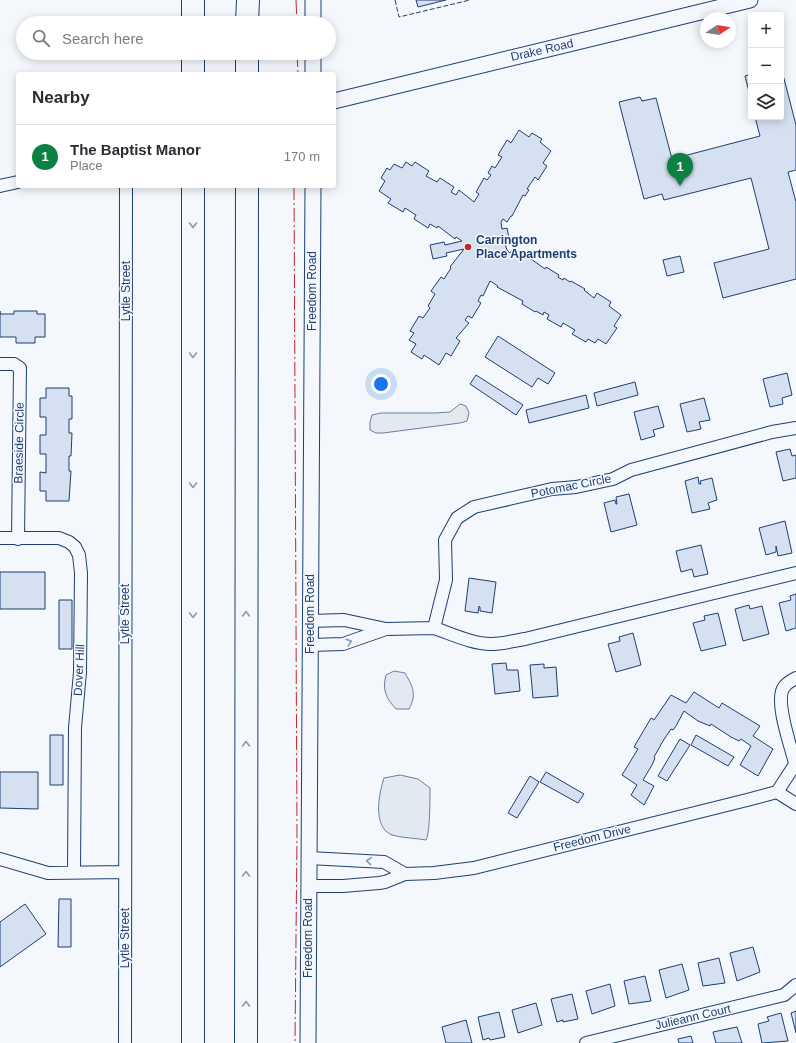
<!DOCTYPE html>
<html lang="en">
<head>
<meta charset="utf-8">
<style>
	:root { --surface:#fff; --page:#f2f2f3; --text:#2b2b33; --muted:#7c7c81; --line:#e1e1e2; --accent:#0b8043 }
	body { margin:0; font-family:Arial,sans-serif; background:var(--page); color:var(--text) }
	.controls { position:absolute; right:12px; top:12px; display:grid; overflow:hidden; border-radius:4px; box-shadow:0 2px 10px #0003 }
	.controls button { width:36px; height:36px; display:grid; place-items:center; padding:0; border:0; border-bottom:1px solid var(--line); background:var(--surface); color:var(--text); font:20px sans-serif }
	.compass { position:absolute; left:700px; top:12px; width:36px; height:36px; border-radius:50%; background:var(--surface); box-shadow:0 2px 10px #0003; rotate:78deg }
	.you { position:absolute; left:381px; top:384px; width:14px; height:14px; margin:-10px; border:3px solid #fff; border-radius:50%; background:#1a73e8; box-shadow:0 0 0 6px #1a73e833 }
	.badge { display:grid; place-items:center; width:26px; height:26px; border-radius:50%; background:var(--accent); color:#fff; font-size:13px; font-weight:700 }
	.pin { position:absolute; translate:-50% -33px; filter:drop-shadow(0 1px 2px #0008) }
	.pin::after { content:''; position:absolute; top:21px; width:14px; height:12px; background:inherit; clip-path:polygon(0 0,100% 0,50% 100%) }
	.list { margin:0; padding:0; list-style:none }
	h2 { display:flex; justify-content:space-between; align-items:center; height:52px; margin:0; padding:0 16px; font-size:17px }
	h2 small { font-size:13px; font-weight:400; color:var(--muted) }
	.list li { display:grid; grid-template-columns:26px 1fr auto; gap:12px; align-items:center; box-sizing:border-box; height:64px; padding:0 16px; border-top:1px solid var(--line) }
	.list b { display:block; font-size:15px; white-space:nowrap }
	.list p { margin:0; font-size:13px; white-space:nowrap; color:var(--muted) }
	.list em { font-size:13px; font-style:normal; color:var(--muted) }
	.icon { flex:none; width:22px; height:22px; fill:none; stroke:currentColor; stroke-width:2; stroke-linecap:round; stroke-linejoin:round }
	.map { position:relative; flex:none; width:796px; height:1043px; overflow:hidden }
	.search { position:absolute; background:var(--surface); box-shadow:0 2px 10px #0003; left:16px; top:16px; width:320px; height:44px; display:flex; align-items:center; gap:10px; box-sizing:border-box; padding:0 14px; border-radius:22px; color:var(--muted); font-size:15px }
	.panel { position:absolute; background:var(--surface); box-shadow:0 2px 10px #0003; left:16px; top:72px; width:320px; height:116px; border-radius:4px }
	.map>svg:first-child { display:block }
	.green { fill:#e3e9f0; stroke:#687fa3 }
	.building { fill:#d5e0f0; stroke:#1d3f73 }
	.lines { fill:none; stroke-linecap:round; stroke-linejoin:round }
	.minor-casing { stroke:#1d3f73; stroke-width:14 }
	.tertiary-casing { stroke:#1d3f73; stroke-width:17 }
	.motorway-casing { stroke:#1d3f73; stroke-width:24 }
	.minor { stroke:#f4f7fb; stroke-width:12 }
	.tertiary { stroke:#f4f7fb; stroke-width:15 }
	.motorway { stroke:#f4f7fb; stroke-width:22 }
	.fence { stroke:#1d3f73; stroke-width:1; stroke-dasharray:5 2; stroke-linecap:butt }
	.power { stroke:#c62828; stroke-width:1; stroke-dasharray:14 3 2 3; stroke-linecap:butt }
	.oneway { stroke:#889bb7 }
	.poi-dot { fill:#c62828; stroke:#f4f7fb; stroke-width:1.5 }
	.labels { text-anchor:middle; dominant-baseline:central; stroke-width:3; stroke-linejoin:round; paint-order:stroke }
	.street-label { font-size:12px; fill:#1d3f73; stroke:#f4f7fb }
	.poi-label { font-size:12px; font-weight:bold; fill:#1d3f73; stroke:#f4f7fb; text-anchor:start }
</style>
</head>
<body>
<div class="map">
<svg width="796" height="1043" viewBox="0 0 796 1043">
	<rect width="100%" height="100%" fill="#f4f7fb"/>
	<path class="green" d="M460 404 466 406 469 413 467 421 460 423 383 433H376L370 430V422L372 415 381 413H435L450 412Z
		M394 671 405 673C413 687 417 694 409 709H396C386 698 382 690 386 675Z
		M400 775 418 779 430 788C430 798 430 834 426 840 415 838 402 838 392 835 372 827 379 793 384 778Z"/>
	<path class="building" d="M416 0H446L418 7Z
		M781 67 796 125V170L788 172 796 202V279L723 298 714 263 769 249 751 178 664 200 662 194 644 199 619 102 640 97 642 101 656 98 672 159 760 136 755 117H781Z
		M751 74V100L745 76Z
		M519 130 529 137 532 133 542 139 540 142 551 151 543 163 547 166 538 180 535 177 527 189 529 190 525 196 523 195 512 216H511L507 222 503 219 501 222 502 229 507 228 510 243 505 244 507 250 510 253 513 249 519 252 520 251 545 269 546 267 559 275 558 277 563 280 564 278 570 282 571 281 585 289 584 290 594 298 597 293 611 302 609 306 621 315 614 326 617 328 606 344 598 339 595 343 588 339 586 342 572 334 575 330 563 323 561 327 547 319 549 315 544 312 543 315 536 311 535 312 522 304 523 301 497 287 498 286 490 281 483 296 481 295 478 301 481 303 472 318 468 316 465 320 469 323 456 338 460 341 451 356 446 353 439 365 424 355 422 359 411 352 416 344 409 340 414 333 410 331 419 316 423 318 430 308 428 306 435 294 431 291 441 277 444 279 451 268 450 267 464 249 446 253 447 256 433 259 430 245 444 242 445 245 462 241 456 237 455 239 438 226 437 228 430 224 428 228 414 219 416 215 405 208 403 212 388 203 391 199 379 191 385 181 381 178 387 168 390 170 394 164 402 168 406 162 412 166 415 162 429 171 426 176 437 182 440 178 454 187 451 192 456 195 459 190 474 202 479 194 476 192 484 178 487 180 491 175 488 173 492 166 495 168 502 157 498 155 507 140 511 143Z
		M680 256 684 272 667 276 663 260Z
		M0 311V314H14V311H37V314H45V337H35V343H16V337H0Z
		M498 336 555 373 548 384 538 378 532 387 485 357Z
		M787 373 792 395 782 398 783 404 770 407 763 379Z
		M476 375 523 405 516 415 470 384Z
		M635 382 638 395 597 406 594 393Z
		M46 388H69V396H72V419H69V433H72L71 456H69V471H71L69 501H46V491H40V472L46 473V454H40V435H46V417H40V398H46Z
		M586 395 589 408 529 423 526 410Z
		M704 398 710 420 699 422 701 429 687 432 680 404Z
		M658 406 664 427 653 430 655 436 641 440 634 412Z
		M790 449 792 456 796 455V478L783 481 776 452Z
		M698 477 699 484H701L700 481 712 478 717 500 708 503 710 509 692 513 685 481Z
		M629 494 637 525 611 532 604 503 615 500 616 504H617L616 497Z
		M785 521 792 553 778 556 776 546V552L766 555 759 528Z
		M701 545 708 574 694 577 692 569 681 572 676 551Z
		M0 572H45V609H0Z
		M469 578 496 582 492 613 480 611V607L479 606 478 613 465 611Z
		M796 594V628L786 631 779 603 791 600 790 596Z
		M59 600H72V649H59Z
		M749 605 750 609 762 606 769 634 743 641 735 609Z
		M718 613 726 645 701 651 693 623 705 620 704 616Z
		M633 633 641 665 616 672 608 644 620 641 619 637Z
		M506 663 507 670H518L520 691 495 694 492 664Z
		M544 664V668L556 667 558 696 533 698 530 665Z
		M694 692 719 708 722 703 760 726 753 736 773 749 758 776 740 765 751 746 741 739 739 741 731 737 711 724 710 726 698 721 684 711 676 726 673 730 671 729 663 741 654 757 655 758 652 765 643 780 654 786 644 805 631 795 637 785 622 775 638 749 634 747 651 718 654 720 671 695 686 703Z
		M50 735H63V785H50Z
		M696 735 734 757 728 766 691 745Z
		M680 739 690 745 667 781 658 776Z
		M0 772H38V809L0 808Z
		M546 772 584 794 578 803 540 782Z
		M530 776 539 782 517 818 508 813Z
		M59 899H71V947H58Z
		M25 904 46 934 0 967V922Z
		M753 947 760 972 737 981 730 953Z
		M719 958 725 983 703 986 698 963Z
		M682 964 689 990 666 998 659 970Z
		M645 976 651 1001 629 1004 624 981Z
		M610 984 615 1006 592 1014 586 991Z
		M572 994 578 1019 563 1022V1020L557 1022 551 999Z
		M536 1003 542 1025 518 1033 512 1010Z
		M796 1011V1033L791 1013Z
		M499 1012 505 1037 490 1040 489 1038 483 1040 478 1017Z
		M781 1013 788 1041 762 1043 758 1024 769 1021 767 1017Z
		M466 1020 472 1043H446L442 1027Z
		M737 1027 742 1043H716L713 1032Z
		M691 1036 693 1043H679L678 1039Z"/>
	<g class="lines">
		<defs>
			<path id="minor" d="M0 186 18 182
				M0 364H14L20 368 18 539
				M796 428 772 432 631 470 613 479 576 487 552 489 474 507 457 518 445 540 446 580 434 628C452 634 472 644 491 644 502 644 514 641 525 639L796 573
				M0 538H59L69 542 75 547 79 555 81 573 80 672 75 728 74 872
				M310 621 344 620 386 629 434 628
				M310 645 343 644 386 629
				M795 763C791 747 774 700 784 687 787 683 792 680 796 678
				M777 792 796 804
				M309 858 384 862 405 874
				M0 859 48 873 125 872
				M308 886H343L379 883 385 882 405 874 434 873 474 868 747 800 777 792 796 763
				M125 1043 126 186
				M586 1043 784 995 796 985"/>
			<path id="tertiary" d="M313 0V23
				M313 53V74
				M334 101 750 0
				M308 1043 313 186"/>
			<path id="motorway" d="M193 0V23
				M247 23 248 0
				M193 53V74
				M247 74V53
				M193 186V1043
				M246 1043 247 186"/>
		</defs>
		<use href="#minor" class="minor-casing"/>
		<use href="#tertiary" class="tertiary-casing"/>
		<use href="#motorway" class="motorway-casing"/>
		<use href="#minor" class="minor"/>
		<use href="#tertiary" class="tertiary"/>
		<use href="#motorway" class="motorway"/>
		<path class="fence" d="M395 0 399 17 470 0"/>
		<path class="power" d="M296 0 297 23
			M297 53 298 74
			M294 186 297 834 295 1043"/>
	</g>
	<defs><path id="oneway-chevron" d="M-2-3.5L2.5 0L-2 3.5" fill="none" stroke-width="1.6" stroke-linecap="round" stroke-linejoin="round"/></defs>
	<g class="oneway">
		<use href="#oneway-chevron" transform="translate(193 225) rotate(90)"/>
		<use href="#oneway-chevron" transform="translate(193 355) rotate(90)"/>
		<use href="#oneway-chevron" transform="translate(193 485) rotate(90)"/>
		<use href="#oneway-chevron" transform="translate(246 614) rotate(-90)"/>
		<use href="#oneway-chevron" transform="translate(193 615) rotate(90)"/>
		<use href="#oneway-chevron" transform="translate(349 642) rotate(-17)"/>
		<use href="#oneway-chevron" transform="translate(246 744) rotate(-90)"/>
		<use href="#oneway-chevron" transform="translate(369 861) rotate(-175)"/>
		<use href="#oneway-chevron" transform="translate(246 874) rotate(-90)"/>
		<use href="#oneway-chevron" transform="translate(246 1004) rotate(-90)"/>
	</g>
	<circle class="poi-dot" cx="468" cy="247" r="4"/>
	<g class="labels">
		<g class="street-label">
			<text transform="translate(542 50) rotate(-13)">Drake Road</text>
			<text transform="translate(126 291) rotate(-90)">Lytle Street</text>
			<text transform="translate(312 291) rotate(-90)">Freedom Road</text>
			<text transform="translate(19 443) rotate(-89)">Braeside Circle</text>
			<text transform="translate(571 486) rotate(-11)">Potomac Circle</text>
			<text transform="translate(125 614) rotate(-90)">Lytle Street</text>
			<text transform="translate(310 614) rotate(-90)">Freedom Road</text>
			<text transform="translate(79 670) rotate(-87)">Dover Hill</text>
			<text transform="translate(592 838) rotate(-14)">Freedom Drive</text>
			<text transform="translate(125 938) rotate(-90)">Lytle Street</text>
			<text transform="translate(308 938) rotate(-90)">Freedom Road</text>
			<text transform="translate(693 1017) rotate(-13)">Julieann Court</text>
		</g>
		<g class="poi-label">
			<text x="476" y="240">Carrington<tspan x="476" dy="14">Place Apartments</tspan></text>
		</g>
	</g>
</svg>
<div class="controls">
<button>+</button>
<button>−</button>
<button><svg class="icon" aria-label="layers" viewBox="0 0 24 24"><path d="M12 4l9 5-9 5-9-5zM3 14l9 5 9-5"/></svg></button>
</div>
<svg class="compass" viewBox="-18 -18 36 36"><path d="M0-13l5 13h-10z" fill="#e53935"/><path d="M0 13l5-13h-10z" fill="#7c7c81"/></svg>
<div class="you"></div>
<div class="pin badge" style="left:680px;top:186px">1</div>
<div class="search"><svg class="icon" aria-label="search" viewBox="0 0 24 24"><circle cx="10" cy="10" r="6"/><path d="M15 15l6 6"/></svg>Search here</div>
<section class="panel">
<h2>Nearby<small></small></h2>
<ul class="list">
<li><span class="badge">1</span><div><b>The Baptist Manor</b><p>Place</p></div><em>170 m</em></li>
</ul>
</section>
</div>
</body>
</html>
